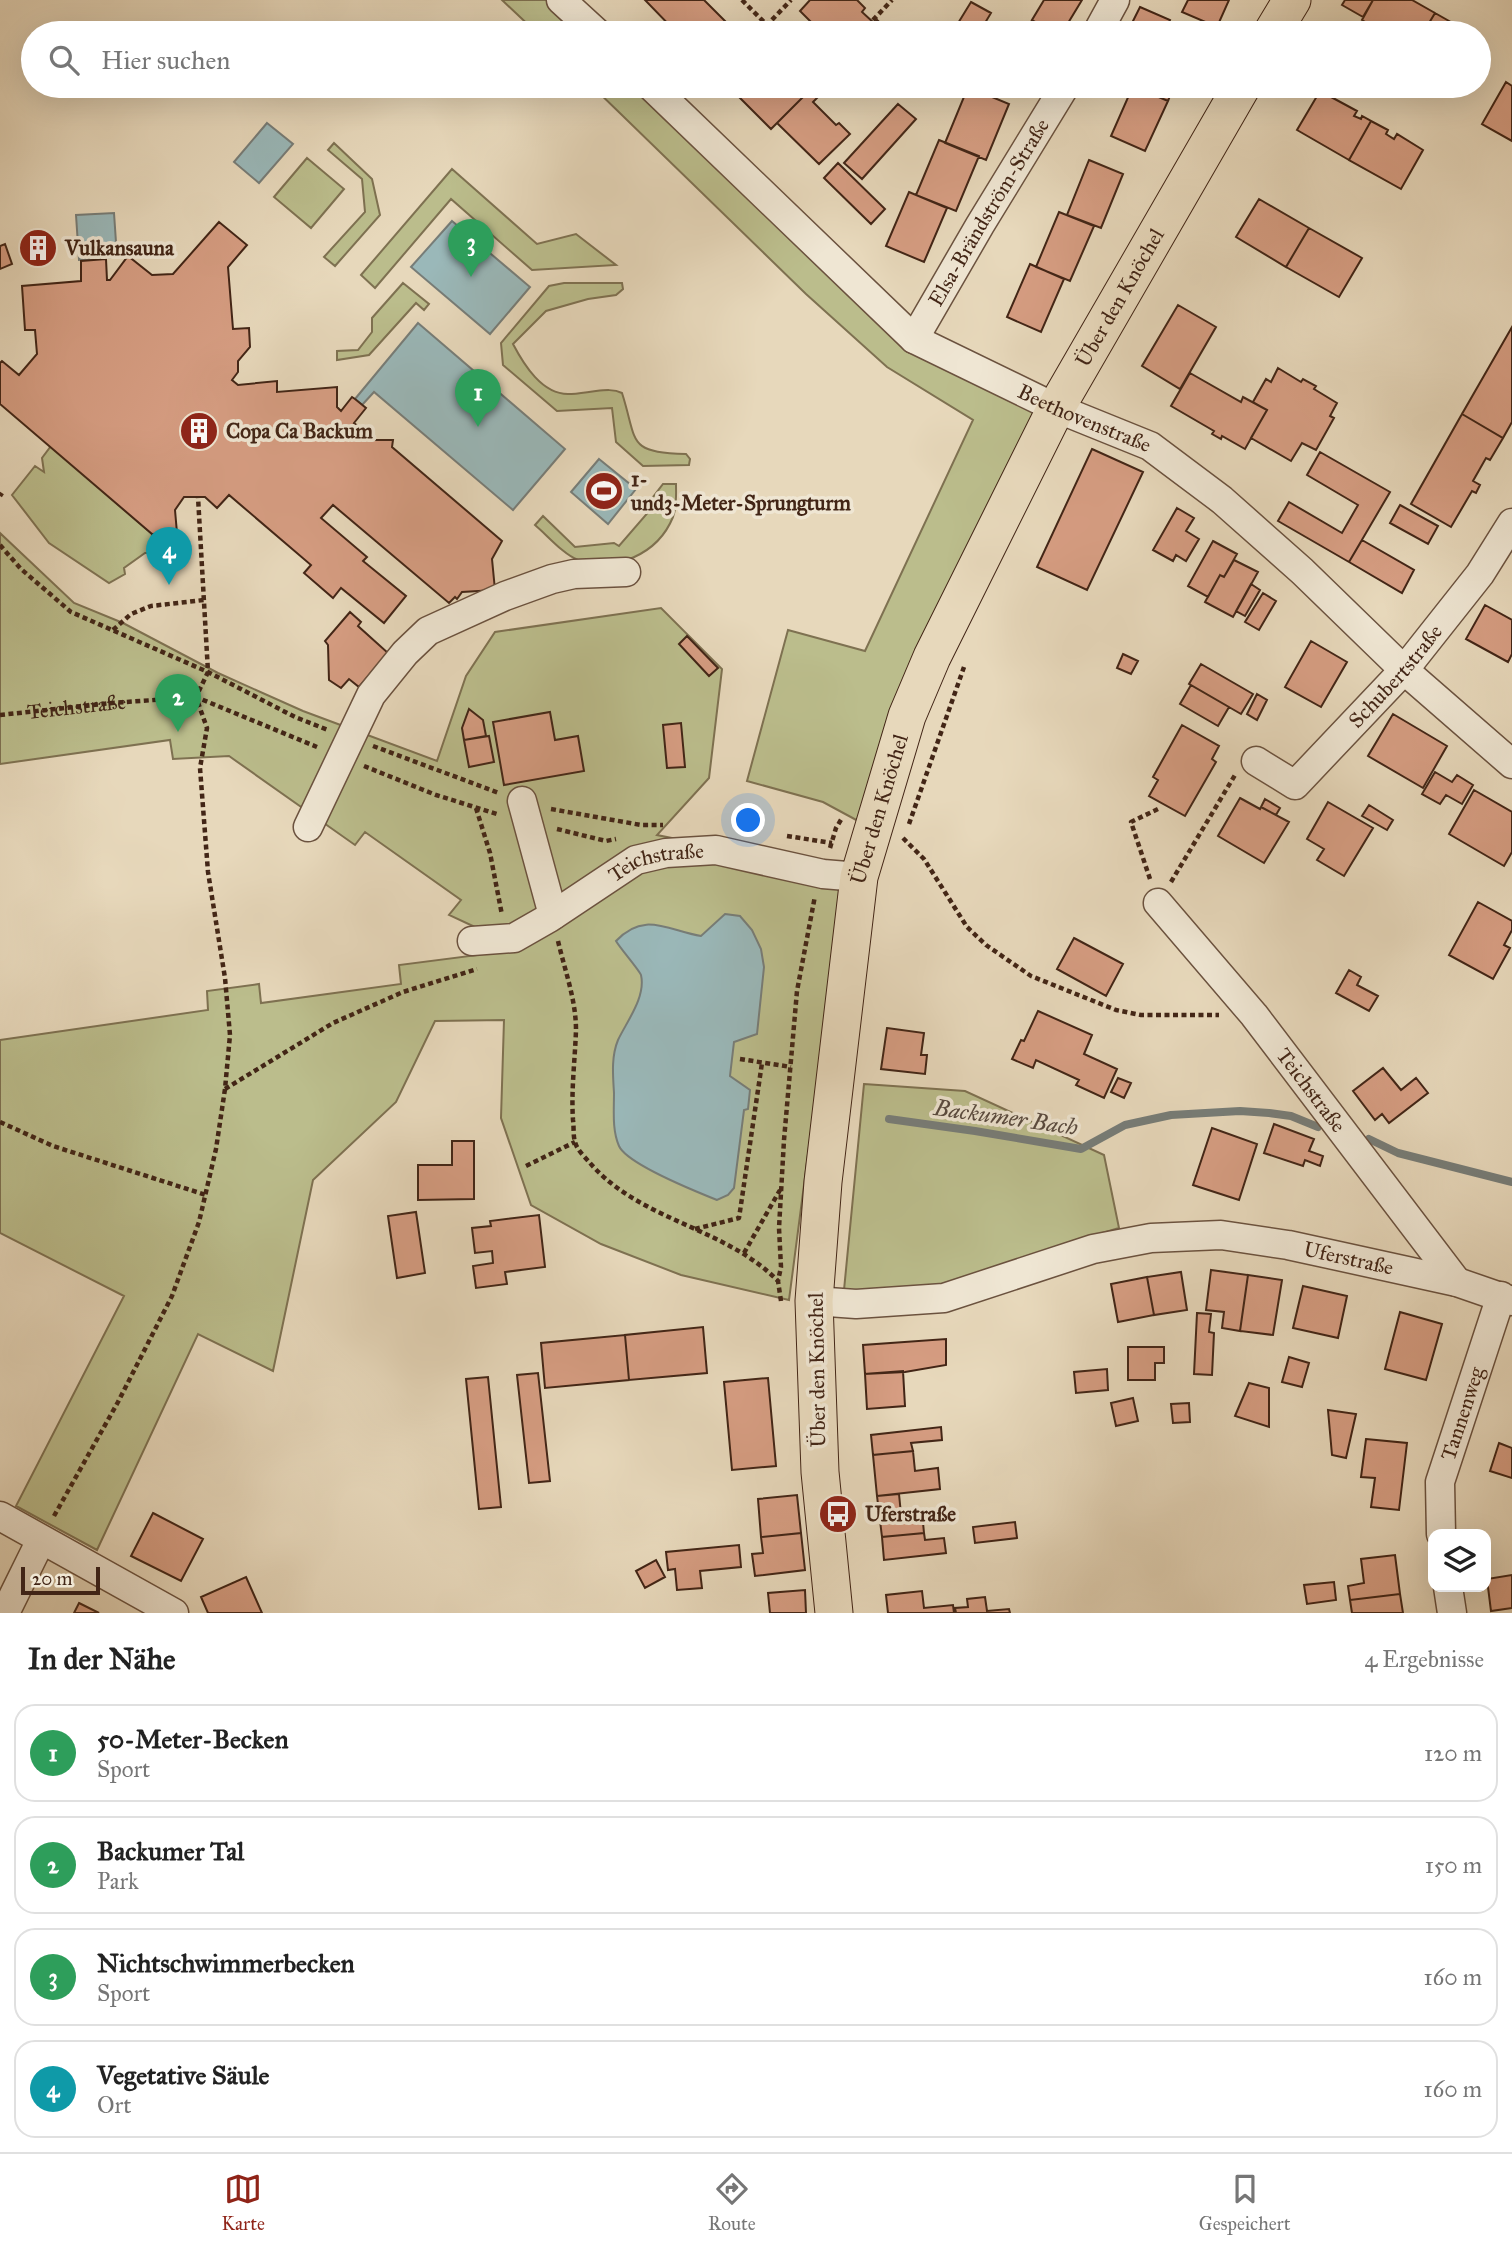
<!DOCTYPE html>
<html lang="de">
<head>
<meta charset="utf-8">
<style>
	:root { --surface:#fff; --page:#f2f2f2; --text:#222; --muted:#767676; --line:#e0e0e0; --accent:#8f2418 }
	body { margin:0; font-family:"IM FELL Great Primer",serif; background:var(--page); color:var(--text) }
	.controls { position:absolute; right:21px; bottom:21px; display:grid; overflow:hidden; border-radius:14px; box-shadow:0 7px 28px #0002 }
	.controls button { width:63px; height:63px; display:grid; place-items:center; padding:0; border:0; border-bottom:2px solid var(--line); background:var(--surface); color:var(--text); font:35px sans-serif }
	.scale { position:absolute; left:21px; bottom:18px; width:79px; box-sizing:border-box; padding-left:7px; border:4px solid #422516; border-top:0; font-size:19px; line-height:24px; white-space:nowrap; color:#422516; -webkit-text-stroke:5px #efe6d3; paint-order:stroke }
	.you { position:absolute; left:749px; top:821px; width:24px; height:24px; margin:-18px; border:5px solid #fff; border-radius:50%; background:#1a73e8; box-shadow:0 0 0 10px #1a73e833 }
	.badge { display:grid; place-items:center; width:46px; height:46px; border-radius:50%; background:var(--accent); color:#fff; font-size:23px; font-weight:700 }
	.pin { position:absolute; translate:-50% -58px; filter:drop-shadow(0 2px 4px #0008) }
	.pin::after { content:''; position:absolute; top:37px; width:24px; height:21px; background:inherit; clip-path:polygon(0 0,100% 0,50% 100%) }
	.list { margin:0; padding:0; list-style:none }
	h2 { display:flex; justify-content:space-between; align-items:center; height:91px; margin:0; padding:0 28px; font-size:30px }
	h2 small { font-size:23px; font-weight:400; color:var(--muted) }
	.list li { display:grid; grid-template-columns:46px 1fr auto; gap:21px; align-items:center; box-sizing:border-box; height:98px; margin:0 14px 14px; padding:0 14px; border:2px solid var(--line); border-radius:21px }
	.list b { display:block; font-size:26px; white-space:nowrap }
	.list p { margin:0; font-size:23px; white-space:nowrap; color:var(--muted) }
	.list em { font-size:23px; font-style:normal; color:var(--muted) }
	.icon { flex:none; width:38px; height:38px; fill:none; stroke:currentColor; stroke-width:2; stroke-linecap:round; stroke-linejoin:round }
	.map { position:relative; flex:none; width:1512px; height:1613px; overflow:hidden }
	.search { position:absolute; background:var(--surface); box-shadow:0 7px 28px #0002; left:21px; right:21px; top:21px; height:77px; display:flex; align-items:center; gap:18px; box-sizing:border-box; padding:0 24px; border-radius:38px; color:var(--muted); font-size:26px }
	.sheet { height:539px; background:var(--surface) }
	nav { display:flex; justify-content:space-around; align-items:center; box-sizing:border-box; height:98px; border-top:2px solid var(--line); background:var(--surface); font-size:19px; color:var(--muted) }
	nav a { display:grid; justify-items:center; gap:4px }
	nav .on { color:var(--accent) }
	.map>svg:first-child { display:block }
	.green { fill:#bbbd8c; stroke:#7e7151; stroke-width:2 }
	.water { fill:#9ab8b9; stroke:#777d78; stroke-width:2 }
	.lines { fill:none; stroke-linecap:round; stroke-linejoin:round }
	.stream { stroke:#777d78; stroke-width:8 }
	.building { fill:#d69d82; stroke:#422516; stroke-width:2 }
	.minor-casing { stroke:#6b523f; stroke-width:31 }
	.major-casing { stroke:#422516; stroke-width:39 }
	.path { stroke:#422516; stroke-width:4.5; stroke-dasharray:5 3.5; stroke-linecap:butt }
	.minor { stroke:#efe6d3; stroke-width:28 }
	.major { stroke:#e7d8bb; stroke-width:37 }
	.labels { text-anchor:middle; dominant-baseline:central; stroke-width:7; stroke-linejoin:round; paint-order:stroke }
	.street-label { font-size:21px; fill:#422516; stroke:#efe6d3 }
	.poi-label { font-size:21px; font-weight:bold; fill:#422516; stroke:#efe6d3; text-anchor:start }
	.water-label { font-size:23px; font-style:italic; fill:#584a3f; stroke:#efe6d3 }
</style>
</head>
<body>
<div class="map">
<svg width="1512" height="1613" viewBox="0 0 1512 1613">
	<rect width="100%" height="100%" fill="#e7d8bb"/>
	<filter id="stains"><feTurbulence type="fractalNoise" baseFrequency=".00286" numOctaves="4"/><feColorMatrix values="0 0 0 0 .2 0 0 0 0 .09 0 0 0 0 .02 0 0 0 .5 -.17"/></filter>
	<radialGradient id="worn" r=".72"><stop offset=".6" stop-color="#630" stop-opacity="0"/><stop offset="1" stop-color="#630" stop-opacity=".3"/></radialGradient>
	<path class="green" d="M502 0H561L597 33H537Z
		M592 86H651L886 309 1056 408 873 829 823 802 747 781 788 630 865 651 973 420 887 367 806 294Z
		M334 143 372 179 380 215 335 266 324 257 365 212 362 179 328 150Z
		M307 158 344 189 311 228 274 197Z
		M452 169 537 244 576 234 616 265 532 270 451 199 375 288 361 275Z
		M403 283 429 304 424 310 416 303 369 355 337 360V351L358 350 372 332V318Z
		M564 283H622L623 289 616 295 588 299 546 311 513 344C524 365 542 394 568 394 577 394 587 392 596 391 605 390 614 389 622 393 638 443 626 452 686 454L690 459 689 465 643 466 616 442 612 408 557 411 503 365 501 343 549 286Z
		M51 446 152 534 150 553H145L124 568 125 574 109 583 49 543 12 495 35 466 44 472 42 458Z
		M663 484H676C676 495 677 506 673 517 658 554 615 573 578 560 563 554 548 536 535 525L543 516 575 547 614 543 619 546 657 502 653 497Z
		M0 533 74 603 123 623 218 673 303 711 437 761 466 676 495 632 661 608 722 669 709 778 657 835 767 857 843 886 789 1300 681 1275 601 1244 531 1205 501 1118 504 1020 435 1021 396 1102 313 1180 273 1371 198 1334 97 1550 16 1506 124 1296 0 1233V1040L208 1010 207 991 259 984 261 1003 401 984 399 965 478 955 475 927 449 915 461 900 365 832 355 845 229 756 173 759 170 740 0 764Z
		M864 1084 965 1091 1104 1155 1119 1228 1059 1246 924 1292 844 1290Z"/>
	<path class="water" d="M267 123 293 144 259 183 234 162Z
		M114 213 117 257 79 260 76 215Z
		M452 221 530 287 490 334 411 267Z
		M418 323 565 449 513 510 374 392 362 405 355 399Z
		M599 459 636 489 608 524 571 492Z
		M725 914 740 916 752 930 761 949 764 967 757 1034 734 1042 730 1076 750 1090 748 1109 744 1110 734 1188 728 1195 717 1200C697 1192 627 1164 619 1146 612 1130 614 1111 614 1093 613 1076 611 1057 618 1040 627 1021 646 997 641 975 639 970 620 948 616 941 644 911 667 930 701 936Z"/>
	<g class="lines">
		<path class="stream" d="M889 1119 975 1131 1081 1149 1125 1125 1171 1115 1240 1111 1269 1113 1291 1116 1318 1127
			M1369 1139 1398 1153 1512 1182"/>
	</g>
	<path class="building" d="M645 0H704L737 33H677Z
		M810 0H857L865 8 862 12 874 23 877 20 891 33H822L800 11Z
		M1044 0H1082L1062 33H1055L1032 20Z
		M1188 0H1229L1217 27 1182 12Z
		M1345 0H1373L1363 17 1342 5Z
		M1373 0H1412L1435 13 1423 33H1384L1362 20Z
		M971 2 991 13 979 33H952Z
		M1140 7 1170 20 1165 33H1144L1130 27Z
		M1435 13 1470 33H1423Z
		M1032 20 1055 33H1025Z
		M1506 82 1512 86V141L1482 124Z
		M728 86H784L787 88 790 86H798L806 94 771 129Z
		M1133 86 1168 101 1145 151 1111 136Z
		M1133 86H1174L1168 101Z
		M968 87 1009 104 986 160 945 143Z
		M811 89 818 97 813 102 836 125 839 123 850 134 819 164 777 123Z
		M1320 91 1357 111 1354 116 1361 119 1362 116 1371 121 1349 160 1297 130Z
		M898 104 916 119 862 179 844 163Z
		M1371 121 1388 130 1386 134 1394 139 1397 134 1423 150 1401 189 1349 160Z
		M939 140 979 156 956 211 916 195Z
		M1089 160 1123 174 1101 228 1067 215Z
		M838 163 885 209 871 224 824 178Z
		M909 192 947 208 924 262 886 246Z
		M1259 199 1309 228 1286 267 1236 237Z
		M1059 212 1094 226 1070 281 1036 267Z
		M219 222 247 245 228 267 233 329 249 328 250 347 238 361V372L232 380 238 385 277 381V392L337 387V407L341 411 352 397 355 399 366 408 354 423 375 440H393L392 447 502 541 492 559 495 590 462 592 457 599 455 597 449 603 333 505 321 518 367 557 363 561 406 596 384 623 341 588 333 598 304 573 311 565 229 495 217 508 205 497H184L175 510 177 533 152 534 0 404V363L2 361 19 375 37 354 35 330H25L22 286 81 281V261L106 259 107 280H110L128 256 152 275 173 274Z
		M1309 228 1362 258 1339 297 1286 267Z
		M50 237 51 257 25 258 24 238Z
		M5 244 12 264 0 269V246Z
		M1030 264 1064 279 1041 332 1007 317Z
		M1178 305 1216 327 1180 389 1142 366Z
		M1512 327V422L1503 438 1462 414Z
		M1278 368 1301 382 1303 379 1316 386 1314 389 1337 403 1330 416 1334 418 1316 450 1302 443 1291 461 1251 438 1267 410 1253 402 1266 379 1271 382Z
		M1190 373 1241 402 1243 397 1267 410 1245 449 1222 436 1221 439 1212 434 1214 431 1171 406Z
		M1462 414 1503 438 1490 460 1486 458 1473 481 1480 485 1476 493 1472 491 1451 527 1411 504Z
		M1092 449 1143 472 1087 590 1037 567Z
		M1320 452 1390 492 1349 562 1278 521 1289 502 1342 533 1358 505 1307 475Z
		M1400 505 1438 526 1428 544 1390 523Z
		M1177 508 1194 518 1186 531 1199 539 1186 561 1176 555 1173 561 1153 550Z
		M1362 540 1414 570 1402 593 1349 562Z
		M1213 541 1237 554 1224 577 1220 575 1208 597 1188 586Z
		M1234 560 1258 572 1233 617 1205 602 1220 575 1224 577Z
		M1251 584 1260 590 1245 616 1236 611Z
		M1263 593 1276 601 1259 630 1245 622Z
		M1485 605 1512 620V654L1508 662 1466 639Z
		M350 612 361 622 358 626 388 653 359 687 349 679 341 688 329 680 328 645 325 641Z
		M687 636 718 668 709 676 679 644Z
		M1311 641 1347 662 1321 707 1285 687Z
		M1123 654 1138 661 1131 674 1117 668Z
		M1201 664 1253 694 1241 714 1189 684Z
		M1191 685 1229 707 1218 726 1180 704Z
		M1257 694 1267 700 1257 720 1247 714Z
		M469 709 483 720 486 736 464 740 462 728Z
		M550 712 555 740 578 736 584 771 504 785 493 722Z
		M1393 714 1447 746 1423 788 1368 756Z
		M681 723 685 767 667 768 663 725Z
		M1182 725 1219 746 1212 759 1216 762 1185 816 1149 796 1158 780 1153 777Z
		M489 736 494 762 469 767 464 740Z
		M1435 772 1452 782 1457 775 1473 785 1462 804 1446 795 1440 804 1422 794Z
		M1474 790 1512 812V852L1504 866 1449 834Z
		M1240 798 1260 809 1261 807 1289 822 1264 863 1218 836Z
		M1265 799 1280 808 1276 815 1261 807Z
		M1328 802 1373 828 1344 876 1317 860 1324 849 1307 839Z
		M1369 805 1393 820 1387 830 1362 816Z
		M1478 902 1512 921V930L1504 945 1510 948 1493 979 1449 955Z
		M1074 938 1123 964 1106 996 1057 969Z
		M1349 970 1361 977 1357 985 1378 996 1369 1011 1336 993Z
		M1038 1011 1092 1035 1084 1054 1117 1069 1104 1098 1076 1085 1079 1080 1036 1060 1033 1068 1012 1059 1021 1040 1024 1041Z
		M887 1028 924 1033 921 1055H927L925 1074 881 1069Z
		M1383 1068 1401 1090 1416 1078 1428 1093 1389 1123 1382 1114 1375 1120 1353 1091Z
		M1118 1078 1131 1083 1124 1098 1111 1092Z
		M1274 1124 1314 1139 1309 1151 1323 1156 1320 1166 1305 1160 1303 1166 1264 1153Z
		M1212 1128 1257 1144 1239 1200 1193 1185Z
		M452 1141H474V1199L418 1200V1165H452Z
		M416 1212 425 1273 397 1278 388 1216Z
		M539 1215 545 1267 505 1272 507 1284 476 1288 473 1266 493 1263 492 1251 475 1253 472 1228 491 1226 490 1221Z
		M1211 1270 1248 1275 1240 1331 1222 1328 1224 1312 1206 1310Z
		M1181 1272 1187 1310 1154 1315 1147 1277Z
		M1248 1275 1282 1280 1273 1335 1240 1331Z
		M1147 1277 1154 1315 1118 1322 1111 1284Z
		M1303 1286 1347 1296 1338 1338 1293 1328Z
		M1400 1312 1442 1324 1426 1380 1385 1369Z
		M1197 1313 1211 1314 1209 1332 1214 1333 1212 1375 1194 1374Z
		M703 1327 707 1373 629 1380 625 1335Z
		M625 1335 629 1380 545 1388 541 1343Z
		M946 1339V1365L905 1372 865 1374 863 1345Z
		M1128 1347H1164V1363H1155V1380H1128Z
		M1289 1357 1309 1363 1302 1387 1282 1382Z
		M1107 1369 1108 1390 1076 1393 1074 1372Z
		M903 1371 905 1406 867 1409 865 1374Z
		M538 1373 550 1481 529 1483 517 1375Z
		M488 1377 501 1507 479 1509 466 1379Z
		M768 1378 776 1466 732 1470 724 1382Z
		M1249 1383 1269 1388V1427L1235 1416Z
		M1133 1398 1138 1421 1116 1426 1111 1403Z
		M1189 1403 1190 1422 1173 1423 1171 1404Z
		M1328 1410 1356 1414 1346 1458 1332 1455Z
		M941 1427 942 1440 911 1443 913 1451 873 1455 871 1435Z
		M1366 1439 1407 1443 1399 1510 1371 1507 1375 1478 1361 1477Z
		M1499 1443 1512 1448V1478L1490 1471Z
		M913 1451 915 1471 938 1468 940 1489 877 1496 873 1455Z
		M899 1494 901 1514 922 1512 924 1533 882 1537 877 1496Z
		M797 1495 801 1533 761 1537 758 1499Z
		M153 1513 203 1539 181 1581 131 1556Z
		M1015 1522 1017 1538 975 1543 973 1527Z
		M801 1533 805 1570 755 1576 752 1554 763 1553 761 1537Z
		M924 1533 925 1540 944 1538 946 1553 884 1560 882 1537Z
		M739 1545 741 1567 700 1571 702 1588 677 1590 675 1569 668 1570 666 1552Z
		M1395 1555 1400 1594 1350 1600 1348 1586 1364 1583 1361 1559Z
		M656 1560 665 1577 645 1588 636 1571Z
		M1512 1575V1608L1491 1611 1487 1579Z
		M246 1577 262 1613H208L201 1597Z
		M1334 1582 1336 1600 1307 1604 1304 1585Z
		M805 1590 806 1613H770L768 1593Z
		M922 1591 924 1608 953 1605 954 1613H888L886 1595Z
		M1400 1594 1403 1613H1352L1350 1600Z
		M985 1597 987 1611 1009 1609 1010 1613H956L955 1608 968 1607 967 1599Z
		M79 1603 99 1613H74Z"/>
	<g class="lines">
		<defs>
			<g id="minor">
				<path d="M561 0 597 33"/>
				<path d="M1097 33 1115 0"/>
				<path id="s2" d="M651 86 914 339 1056 408 1150 446 1222 500 1302 571 1404 670 1512 764"/>
				<path id="s3" d="M914 339 980 225 1065 86"/>
				<path id="s4" d="M1256 761 1295 785 1404 670 1480 574 1512 523"/>
				<path d="M522 801 553 915"/>
				<path d="M308 827 371 695 405 653 428 631 505 596 552 579 574 574 626 572"/>
				<path id="s5" d="M1158 903 1254 1015 1457 1282"/>
				<path id="s6" d="M472 941 514 938 549 918 636 860 666 853 716 850 823 874 859 877"/>
				<path id="s7" d="M814 1301 856 1304 944 1298 1093 1249 1151 1238 1221 1235 1288 1245 1457 1282 1512 1301"/>
				<path d="M0 1516 174 1613"/>
				<path id="s8" d="M1441 1534 1440 1482 1501 1296"/>
				<path d="M1448 1587 1452 1613"/>
				<path d="M5 1613 41 1540"/>
			</g>
			<g id="major">
				<path d="M1272 33 1292 0"/>
				<path id="s9" d="M834 1613 820 1472 814 1301 823 1182 859 877 907 716 932 657 1056 408 1242 86"/>
			</g>
		</defs>
		<use href="#minor" class="minor-casing"/>
		<use href="#major" class="major-casing"/>
		<g class="path">
			<path d="M742 0 767 25 791 0"/>
			<path d="M873 20 892 0"/>
			<path d="M0 496 2 493"/>
			<path d="M0 545 21 569 71 612 208 672 295 717 328 730"/>
			<path d="M113 630 131 614 151 606 204 600"/>
			<path id="s1" d="M0 715 112 703 196 697 317 747"/>
			<path d="M373 746 499 793"/>
			<path d="M364 766 436 795 497 814"/>
			<path d="M476 808 490 853 502 915"/>
			<path d="M551 809 641 825H663"/>
			<path d="M909 824 964 667"/>
			<path d="M557 829 606 841 616 839"/>
			<path d="M787 836 832 843"/>
			<path d="M903 838 924 859 967 927 986 945 1031 976 1116 1010 1141 1015H1219"/>
			<path d="M830 848 836 828 842 818"/>
			<path d="M1150 879 1131 822 1160 808"/>
			<path d="M1171 882 1235 775"/>
			<path d="M558 941C565 971 576 1000 576 1030 575 1060 571 1090 573 1120 574 1127 573 1136 575 1142 577 1150 585 1157 590 1163 640 1221 725 1227 778 1281"/>
			<path d="M740 1059 791 1067"/>
			<path d="M225 1089 333 1023 403 992 477 969"/>
			<path d="M0 1122 53 1146 206 1195"/>
			<path d="M526 1166 575 1142"/>
			<path d="M695 1229 739 1218 762 1063"/>
			<path d="M744 1253 780 1190"/>
			<path d="M781 1301 778 1281 781 1267 779 1228 784 1140 797 991 815 896"/>
			<path d="M54 1516 118 1402 172 1296 199 1222 216 1149 225 1089 230 1035 225 978 208 872 200 768 207 728 196 697 208 672 198 497"/>
		</g>
		<use href="#minor" class="minor"/>
		<use href="#major" class="major"/>
	</g>
	<defs>
		<symbol id="building-disc" viewBox="-11 -11 22 22"><circle r="9.5" fill="#8f2418" stroke="#efe6d3"/><path d="M-4-6H4V6H1V3H-1V6H-4ZM-2.5-4.3h1.7v1.8h-1.7ZM.8-4.3h1.7v1.8H.8ZM-2.5-1h1.7V.8h-1.7ZM.8-1h1.7V.8H.8Z" fill="#fff"/></symbol>
		<symbol id="stadium-disc" viewBox="-11 -11 22 22"><circle r="9.5" fill="#8f2418" stroke="#efe6d3"/><path d="M0-5a6.5 5 0 1 0 0 10a6.5 5 0 1 0 0-10ZM-3.5-1.8h7v3.6h-7Z" fill="#fff"/></symbol>
		<symbol id="bus-disc" viewBox="-11 -11 22 22"><circle r="9.5" fill="#8f2418" stroke="#efe6d3"/><path d="M-5-6H5V4H4V6H2V4H-2V6H-4V4H-5ZM-3.5-4V0h7V-4ZM-3.5 1.2v1.5H-2V1.2ZM2 1.2v1.5H3.5V1.2Z" fill="#fff"/></symbol>
	</defs>
	<g fill-rule="evenodd">
		<use href="#building-disc" x="16" y="226" width="44" height="44"/>
		<use href="#building-disc" x="177" y="409" width="44" height="44"/>
		<use href="#stadium-disc" x="582" y="469" width="44" height="44"/>
		<use href="#bus-disc" x="816" y="1492" width="44" height="44"/>
	</g>
	<g class="labels">
		<g class="street-label">
			<text stroke="none"><textPath href="#s3" startOffset="147">Elsa-Brändström-Straße</textPath></text>
			<text stroke="none"><textPath href="#s9" startOffset="1377">Über den Knöchel</textPath></text>
			<text stroke="none"><textPath href="#s2" startOffset="553">Beethovenstraße</textPath></text>
			<text stroke="none"><textPath href="#s4" startOffset="194">Schubertstraße</textPath></text>
			<text stroke="none"><textPath href="#s1" startOffset="77">Teichstraße</textPath></text>
			<text stroke="none"><textPath href="#s9" startOffset="810">Über den Knöchel</textPath></text>
			<text stroke="none"><textPath href="#s6" startOffset="206">Teichstraße</textPath></text>
			<text stroke="none"><textPath href="#s5" startOffset="242">Teichstraße</textPath></text>
			<text stroke="none"><textPath href="#s7" startOffset="546">Uferstraße</textPath></text>
			<text transform="translate(817 1370) rotate(-91)">Über den Knöchel</text>
			<text stroke="none"><textPath href="#s8" startOffset="124">Tannenweg</textPath></text>
		</g>
		<g class="poi-label">
			<text x="65" y="248">Vulkansauna</text>
			<text x="226" y="431">Copa Ca Backum</text>
			<text x="631" y="479">1-<tspan x="631" dy="24">und3-Meter-Sprungturm</tspan></text>
			<text x="865" y="1514">Uferstraße</text>
		</g>
		<g class="water-label">
			<text transform="translate(1006 1117) rotate(8)">Backumer Bach</text>
		</g>
	</g>
	<rect width="100%" height="100%" filter="url(#stains)"/>
	<rect width="100%" height="100%" fill="url(#worn)"/>
</svg>
<div class="controls">
<button><svg class="icon" aria-label="layers" viewBox="0 0 24 24"><path d="M12 4l9 5-9 5-9-5zM3 14l9 5 9-5"/></svg></button>
</div>
<div class="scale">20 m</div>
<div class="you"></div>
<div class="pin badge" style="left:478px;top:427px;background:#2e9e5b">1</div>
<div class="pin badge" style="left:178px;top:732px;background:#2e9e5b">2</div>
<div class="pin badge" style="left:471px;top:277px;background:#2e9e5b">3</div>
<div class="pin badge" style="left:169px;top:585px;background:#0f9aa8">4</div>
<div class="search"><svg class="icon" aria-label="search" viewBox="0 0 24 24"><circle cx="10" cy="10" r="6"/><path d="M15 15l6 6"/></svg>Hier suchen</div>
</div>
<section class="sheet">
<h2>In der Nähe<small>4 Ergebnisse</small></h2>
<ul class="list">
<li><span class="badge" style="background:#2e9e5b">1</span><div><b>50-Meter-Becken</b><p>Sport</p></div><em>120 m</em></li>
<li><span class="badge" style="background:#2e9e5b">2</span><div><b>Backumer Tal</b><p>Park</p></div><em>150 m</em></li>
<li><span class="badge" style="background:#2e9e5b">3</span><div><b>Nichtschwimmerbecken</b><p>Sport</p></div><em>160 m</em></li>
<li><span class="badge" style="background:#0f9aa8">4</span><div><b>Vegetative Säule</b><p>Ort</p></div><em>160 m</em></li>
</ul>
</section>
<nav>
<a class="on"><svg class="icon" aria-label="map" viewBox="0 0 24 24"><path d="M3 6l6-2 6 2 6-2v14l-6 2-6-2-6 2zM9 4v14M15 6v14"/></svg>Karte</a>
<a><svg class="icon" aria-label="directions" viewBox="0 0 24 24"><path d="M12 3l9 9-9 9-9-9zM9 14v-3h6M13 9l2 2-2 2"/></svg>Route</a>
<a><svg class="icon" aria-label="saved" viewBox="0 0 24 24"><path d="M7 4h10v16l-5-4-5 4z"/></svg>Gespeichert</a>
</nav>
</body>
</html>
